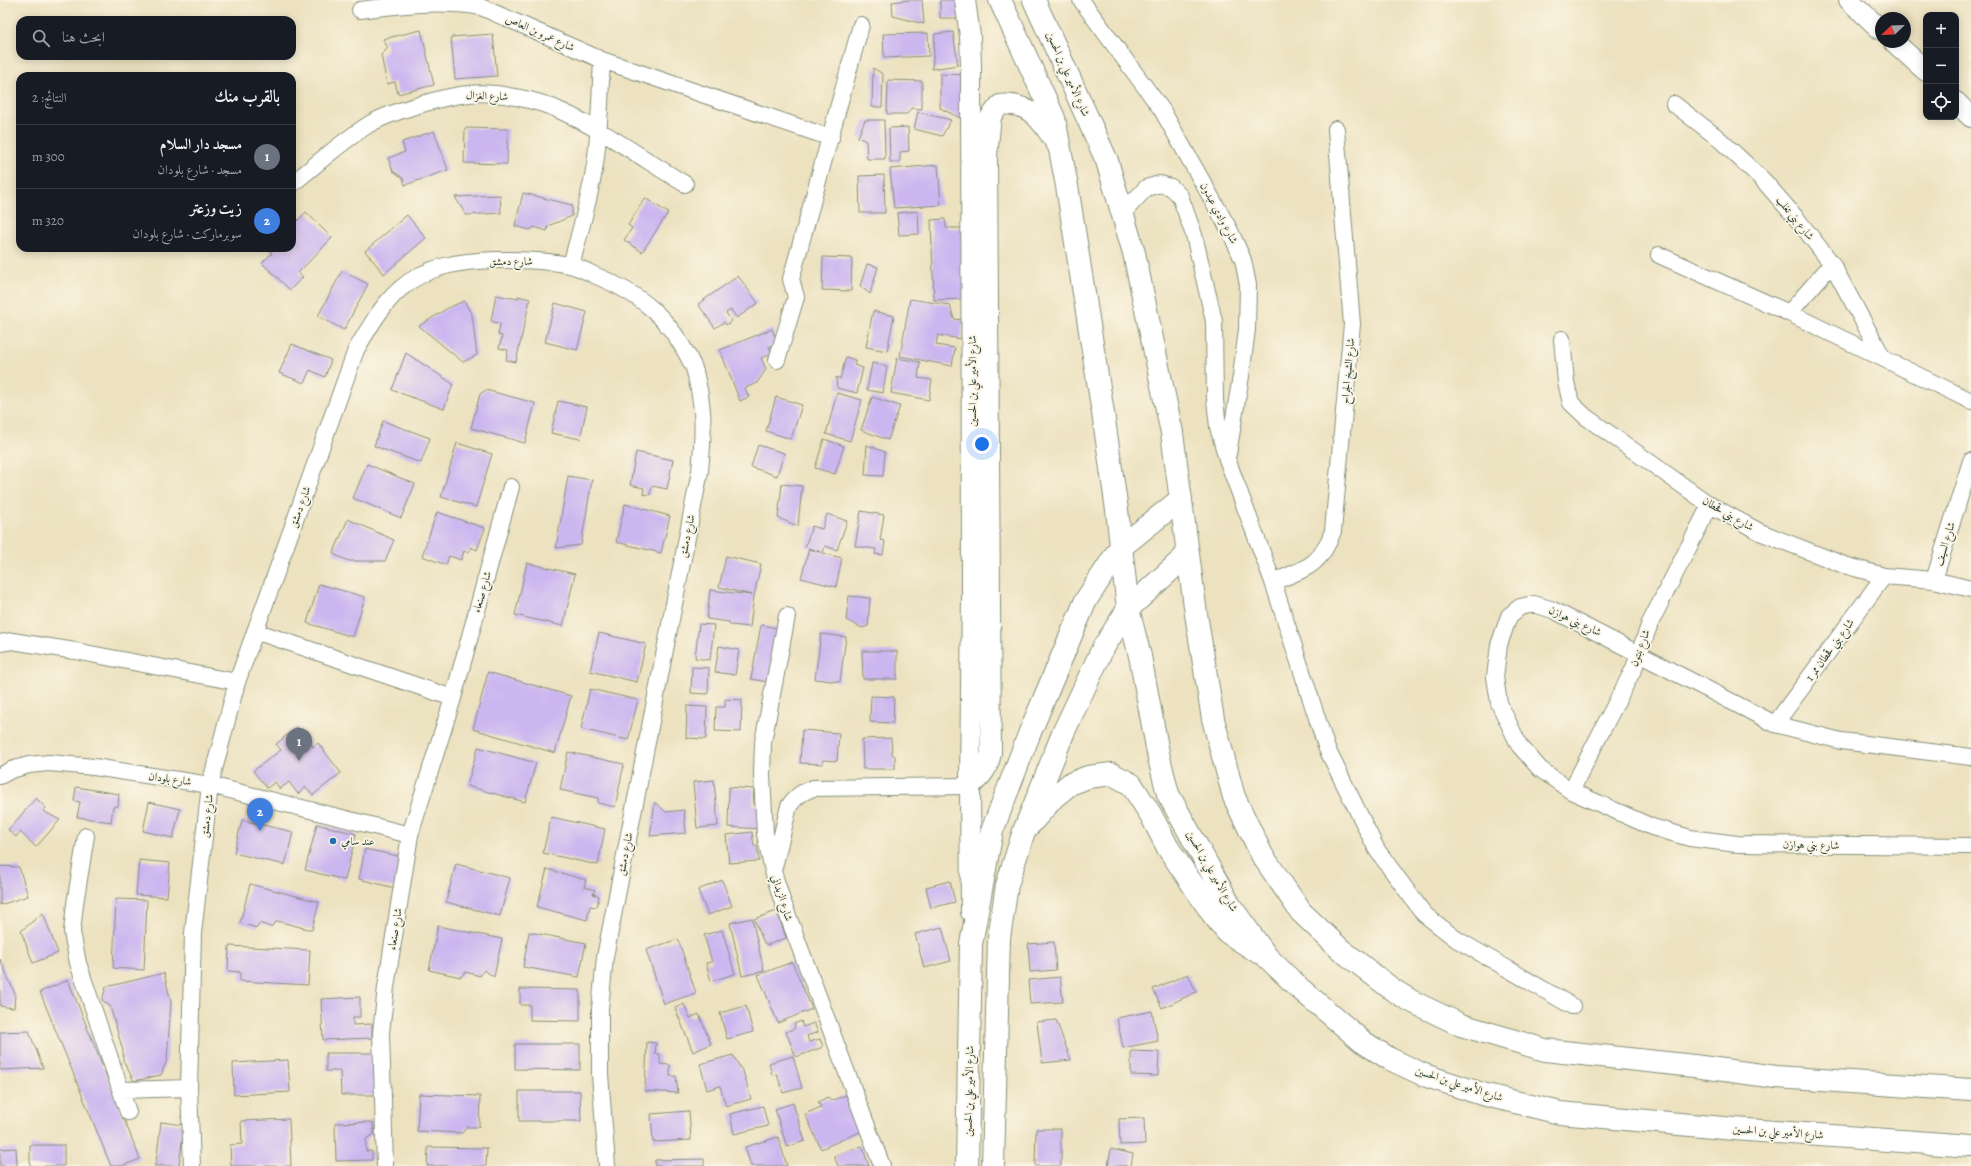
<!DOCTYPE html>
<html lang="ar">
<head>
<meta charset="utf-8">
<style>
	:root { --surface:#171b24; --page:#242831; --text:#f1f3f6; --muted:#9ea1a6; --line:#363941; --accent:#8c9099 }
	body { margin:0; font-family:Alegreya,Amiri,serif; background:var(--page); color:var(--text); direction:rtl }
	.controls { position:absolute; right:12px; top:12px; display:grid; overflow:hidden; border-radius:8px; box-shadow:0 2px 10px #0003 }
	.controls button { width:36px; height:36px; display:grid; place-items:center; padding:0; border:0; border-bottom:1px solid var(--line); background:var(--surface); color:var(--text); font:20px sans-serif }
	.compass { position:absolute; left:1875px; top:12px; width:36px; height:36px; border-radius:50%; background:var(--surface); box-shadow:0 2px 10px #0003; rotate:247deg }
	.you { position:absolute; left:982px; top:444px; width:14px; height:14px; margin:-10px; border:3px solid #fff; border-radius:50%; background:#1a73e8; box-shadow:0 0 0 6px #1a73e833 }
	.badge { display:grid; place-items:center; width:26px; height:26px; border-radius:50%; background:var(--accent); color:#fff; font-size:13px; font-weight:700 }
	.pin { position:absolute; translate:-50% -33px; filter:drop-shadow(0 1px 2px #0008) }
	.pin::after { content:''; position:absolute; top:21px; width:14px; height:12px; background:inherit; clip-path:polygon(0 0,100% 0,50% 100%) }
	.list { margin:0; padding:0; list-style:none }
	h2 { display:flex; justify-content:space-between; align-items:center; height:52px; margin:0; padding:0 16px; font-size:17px }
	h2 small { font-size:13px; font-weight:400; color:var(--muted) }
	.list li { display:grid; grid-template-columns:26px 1fr auto; gap:12px; align-items:center; box-sizing:border-box; height:64px; padding:0 16px; border-top:1px solid var(--line) }
	.list b { display:block; font-size:15px; white-space:nowrap }
	.list p { margin:0; font-size:13px; white-space:nowrap; color:var(--muted) }
	.list em { font-size:13px; font-style:normal; color:var(--muted) }
	.icon { flex:none; width:22px; height:22px; fill:none; stroke:currentColor; stroke-width:2; stroke-linecap:round; stroke-linejoin:round }
	.map { position:relative; flex:none; width:1971px; height:1166px; overflow:hidden; direction:ltr }
	.search { position:absolute; background:var(--surface); box-shadow:0 2px 10px #0003; left:16px; top:16px; width:280px; height:44px; display:flex; align-items:center; gap:10px; box-sizing:border-box; padding:0 14px; border-radius:12px; color:var(--muted); font-size:15px }
	.panel { position:absolute; background:var(--surface); box-shadow:0 2px 10px #0003; left:16px; top:72px; width:280px; height:180px; border-radius:12px; direction:rtl }
	.map>svg:first-child { display:block }
	.building { fill:#ccb6f0 }
	.lines { fill:none; stroke-linecap:round; stroke-linejoin:round }
	.minor-casing { stroke:#86907a; stroke-width:18 }
	.tertiary-casing { stroke:#86907a; stroke-width:22 }
	.secondary-casing { stroke:#86907a; stroke-width:24 }
	.primary-casing { stroke:#86907a; stroke-width:24 }
	.minor { stroke:#fff; stroke-width:16 }
	.tertiary { stroke:#fff; stroke-width:20 }
	.secondary { stroke:#fff; stroke-width:22 }
	.primary { stroke:#fff; stroke-width:22 }
	.poi-dot { fill:#1f6fb2; stroke:#fcf5e5; stroke-width:1.5 }
	.labels { text-anchor:middle; dominant-baseline:central; stroke-width:3.5; stroke-linejoin:round; paint-order:stroke }
	.street-label { font-size:11px; fill:#1f3d34; stroke:#fcf5e5 }
	.poi-label { font-size:11px; fill:#1f3d34; stroke:#fcf5e5; text-anchor:start }
</style>
</head>
<body>
<div class="map">
<svg width="1971" height="1166" viewBox="0 0 1971 1166">
	<rect width="100%" height="100%" fill="#fcf5e5"/>
	<filter id="ink" filterUnits="userSpaceOnUse"><feTurbulence type="fractalNoise" baseFrequency=".025" numOctaves="2"/><feDisplacementMap in="SourceGraphic" scale="8" xChannelSelector="R" yChannelSelector="G"/><feConvolveMatrix kernelMatrix="1 2 1 2 8 2 1 2 1" color-interpolation-filters="sRGB"/></filter>
	<filter id="wash" filterUnits="userSpaceOnUse"><feTurbulence type="fractalNoise" baseFrequency=".012" numOctaves="4" result="noise"/><feDisplacementMap in="SourceGraphic" scale="16" xChannelSelector="R" yChannelSelector="G"/><feGaussianBlur stdDeviation="0.9" result="paint"/><feColorMatrix in="noise" values="0 0 0 0 0 0 0 0 0 0 0 0 0 0 0 0 0 1.4 0 .05"/><feComposite in="paint" operator="in"/></filter>
	<g filter="url(#wash)">
		<rect width="100%" height="100%" fill="#ece2c0"/>
		<g id="blocks">
			<path class="building" d="M910 0H922L924 24 893 16 892 2Z
				M940 0H960V18H940Z
				M421 30 434 85 398 94 395 82 387 84 381 55 388 48 383 39Z
				M953 32 958 65 932 69 935 34Z
				M928 33 929 56 884 58 883 34Z
				M493 34 497 76 455 79 451 37Z
				M873 68 883 74 882 107H872Z
				M940 74 968 75 966 121 940 108Z
				M888 80 922 81V109L911 108 907 114H887Z
				M918 112 951 120 942 136 914 129Z
				M865 120H884L885 159H867L866 141 858 137Z
				M908 127 909 151 900 152V162H890L889 128Z
				M465 128 508 129 507 164 464 163Z
				M434 131 448 170 405 185 403 178 393 171 388 158 405 152 402 142Z
				M938 165 941 205 894 208 890 169Z
				M884 175 885 213H860L859 176Z
				M523 193 572 205V216L548 226 547 231 534 227 530 230 515 226Z
				M500 195 501 213 466 215 455 197Z
				M645 198 668 213 642 252 624 240 632 228 628 225Z
				M918 211 919 234 899 235 897 213Z
				M306 212 332 238 298 273 303 277 290 290 262 263 272 253 269 250 271 248H292V226Z
				M407 215 426 238 384 274 365 251Z
				M945 219 946 228H965L968 299 934 300 931 220Z
				M823 257 852 258 851 291 822 290Z
				M867 264 878 267 870 294 860 286Z
				M342 271 368 284 344 330 318 316Z
				M738 276 758 303 737 318 731 310 726 313 732 321 726 325 724 322 715 328 698 304Z
				M496 295 518 299V296L530 299 516 362 506 360 508 350 499 348 502 336 498 335 500 324 491 321Z
				M910 299 950 305 954 319 964 320 961 339 938 335 936 345 955 348 952 366 900 356Z
				M464 301 472 315 477 355 463 362 419 326 448 308Z
				M555 303 587 312 577 350 545 342Z
				M873 311 894 316 887 351 866 347Z
				M772 329 778 343 769 347 772 354 761 358 766 369 757 383 745 388 749 397 740 401 720 350Z
				M292 344 331 360 325 377 310 370 304 383 279 373Z
				M406 353 453 384 444 409 392 390Z
				M846 357 855 360 854 365 863 368 857 393 837 388 836 377 840 379Z
				M897 358 920 362 918 378 932 380 929 400 891 393Z
				M872 363 887 366 883 393 867 390Z
				M486 390 535 403 525 443 471 428 480 394Z
				M837 393 862 400 850 441 826 434Z
				M776 397 802 405 791 439 766 431Z
				M872 397 900 406 888 440 861 430Z
				M558 401 587 407 580 439 551 433Z
				M383 421 430 438 421 463 374 446Z
				M824 439 844 446 835 474 815 468Z
				M457 443 492 454 476 507 441 497Z
				M758 445 784 453 777 476 751 467Z
				M867 445 885 452 883 476 865 475Z
				M636 452 673 460 667 489 652 486 650 495 643 494 644 488 630 485Z
				M367 464 415 484 401 518 353 498Z
				M568 476 592 480 581 545 556 548Z
				M782 484 802 486 798 526 778 518Z
				M625 504 670 516 661 553 616 542Z
				M861 511 884 515 880 540 885 541 883 555 875 554 876 549 855 546Z
				M437 512 485 528 477 550 471 547 469 553 464 551 461 560 449 556 446 565 422 556Z
				M827 514 847 521 837 550 825 546 823 553 842 558 836 587 801 578 809 549 821 552 805 547 812 526 822 529Z
				M348 519 394 540 385 561H349L333 554Z
				M726 556 761 564 754 596 750 627 730 625 729 622 707 619 710 590 752 595 719 587Z
				M527 563 575 574 563 626 515 615Z
				M319 584 365 597 353 637 307 623Z
				M849 596 870 598 868 626 862 628 846 620Z
				M699 624 714 625 710 660 695 658Z
				M761 625 783 629 773 683 751 679Z
				M599 633 646 644 637 682 590 671Z
				M821 634 846 637 840 682 815 679Z
				M719 646 739 650 735 675 715 672Z
				M862 651H897V679H863Z
				M692 667 709 668 708 694 691 693Z
				M488 672 571 696 555 753 473 729Z
				M590 689 638 700 628 740 581 729Z
				M871 696 894 697 893 723 870 722Z
				M725 699 742 700 741 732 715 731 716 707H725Z
				M687 706 707 707 706 739 686 738Z
				M297 727 313 747 318 743 341 773 313 795 306 787 298 794 289 782 280 789 275 782 267 788 253 771 281 750 276 744Z
				M802 730 839 733 837 761 823 760V764L800 763Z
				M891 738 892 754 895 756V769H863L862 739Z
				M478 747 536 763 525 802 467 786Z
				M568 752 624 764 615 807 598 803V798L560 790Z
				M714 780 718 826 697 828 693 782Z
				M76 787 119 794 118 806 113 807 111 822 77 817 80 802 74 801Z
				M729 787 754 789 753 805H761L760 829 728 827Z
				M36 798 46 808 43 811 60 820 36 847 20 832 16 837 8 830Z
				M149 802 180 809 173 838 143 831Z
				M655 802 666 812 684 810 686 833 650 836Z
				M551 817 605 829 598 865 543 853Z
				M242 820 293 832 285 865 234 853Z
				M317 824 356 834 345 880 305 870Z
				M752 832 754 846H757L759 861 729 863 726 835Z
				M365 849 398 856 401 863 395 888 359 879Z
				M139 860 170 863 167 897 136 895Z
				M456 864 510 878 500 916 446 902Z
				M0 866 19 867 28 896 0 905Z
				M547 869 586 880 584 887 595 890 593 894 599 896 597 907 590 906 587 920 537 907Z
				M722 880 732 906 708 915 698 890Z
				M950 881 955 902 931 908 926 887Z
				M250 884 319 902 312 930 277 921 271 927 259 923 257 928 240 923Z
				M116 899 147 900 144 970 113 968Z
				M777 911 786 938 767 945 764 943 754 919Z
				M43 913 58 953 33 963 21 931Z
				M752 918 764 971 742 976 730 923Z
				M438 926 502 939 494 977 484 970 480 976 465 972 461 977 429 970Z
				M942 927 951 961 924 968 915 934Z
				M722 930 735 974 711 981 706 963 712 962 704 935Z
				M529 932 586 943 579 977 523 967Z
				M678 939 696 993 664 1004 646 950Z
				M1054 942 1056 970 1030 972 1028 944Z
				M229 946 310 950 308 985 240 981V972L228 971Z
				M0 959 15 994 14 1008 0 1006Z
				M792 962 812 1009 778 1023 758 975Z
				M164 973 171 1002 167 1060 161 1075 134 1081 123 1060V1051L110 1006 102 1000 106 987Z
				M1188 974 1196 992 1162 1008 1153 989Z
				M1060 977 1063 1002 1030 1004 1028 980Z
				M68 980 140 1159 122 1166H111L40 992Z
				M520 989 580 990V1021L530 1020V1005H520Z
				M360 997V1017H353V1025L372 1024V1038L323 1040 321 999Z
				M684 1004 690 1018 699 1014 711 1044 693 1052 675 1008Z
				M746 1006 753 1032 727 1039 720 1013Z
				M1152 1011 1158 1041 1123 1048 1117 1018Z
				M1056 1020 1071 1060 1042 1063 1037 1022Z
				M801 1021 803 1027 814 1023 818 1032 807 1036 809 1042 820 1039 823 1047 796 1057 786 1032 795 1028 794 1024Z
				M29 1031 43 1068 0 1070V1032Z
				M647 1042 656 1043 655 1054H660V1064L670 1065V1076H676L678 1093 645 1091Z
				M515 1044H580V1070L515 1069Z
				M1131 1051 1159 1052 1158 1076 1131 1075Z
				M326 1053H377V1095H341L340 1071H326Z
				M733 1055 744 1074 751 1099 726 1106 720 1086 707 1090 700 1064Z
				M793 1056 802 1088 783 1093 777 1074 772 1075 769 1063Z
				M288 1060 290 1092 234 1095 233 1063Z
				M519 1091H580L581 1121H519Z
				M419 1094 480 1096 479 1127H467L462 1133 417 1131Z
				M846 1095 862 1131 821 1149 805 1114 821 1107 818 1102 827 1097 831 1101Z
				M793 1103 805 1141 787 1147 775 1109Z
				M763 1106 768 1126 734 1134 730 1114Z
				M689 1111 691 1140 653 1142 651 1114Z
				M1144 1118 1145 1144 1120 1145 1119 1119Z
				M289 1119 291 1166H231L230 1145 242 1144 241 1121Z
				M161 1122 184 1125 179 1166H154L156 1163Z
				M373 1122 374 1134 366 1139V1151H372V1160L336 1161 335 1123Z
				M1036 1129H1061V1166H1035Z
				M778 1137 787 1166H751L745 1147Z
				M30 1145H64V1166H30Z
				M862 1146 869 1166H838L834 1156Z
				M428 1147 487 1148 486 1166H427Z
				M16 1148 17 1166H0V1149Z
				M1111 1149 1133 1154 1131 1166H1108Z
				M704 1159V1166H655V1160Z"/>
		</g>
	</g>
	<g filter="url(#ink)">
		<use href="#blocks" fill-opacity="0" stroke="#86907a" stroke-width="1"/>
		<g class="lines">
			<defs>
				<path id="minor" d="M1081 0 1162 110 1230 231 1243 260 1248 285 1247 329 1241 376 1228 454
					M360 10C400 5 441 0 481 7L602 60 831 138
					M1674 104 1718 138 1763 180 1797 219 1832 264 1883 358
					M292 184C317 164 341 142 368 125 389 112 445 96 469 94 495 91 540 100 563 112 606 132 645 160 685 184
					M1122 214 1146 188 1160 184 1171 187 1180 196 1194 235 1214 321 1215 400 1218 427 1227 459 1273 582 1327 749 1377 850 1424 914 1456 939 1572 1006
					M1659 255 1789 313 1971 401
					M571 265C580 232 590 198 595 164 600 130 600 95 602 60
					M1789 313 1832 264
					M1562 339 1566 382 1571 403 1586 417 1710 505 1760 532 1844 565 1884 576 1934 580 1971 589
					M777 360 796 297 791 279 861 25
					M1934 580 1971 461
					M1273 582C1306 568 1320 567 1333 531L1352 324 1336 129
					M787 616 763 742 762 774 765 834 773 871 782 900 882 1166
					M255 631 453 698
					M0 643 12 641 75 651 237 682
					M1775 724 1884 576
					M1971 757 1841 741 1775 724 1553 610 1534 604 1520 607 1509 616 1499 645 1495 677 1499 703 1519 745 1540 769 1571 791 1652 827 1690 838 1737 844 1971 846
					M0 776 11 770 29 765 49 763 94 767 210 785 410 835
					M1571 791 1634 668 1650 623 1710 505
					M86 836 75 904 72 932 78 963 128 1112
					M774 867 789 806C796 796 802 792 813 788L970 786
					M121 1090 189 1088
					M192 1166 189 1088 193 933 210 785 237 682 356 350C369 328 381 306 400 289 427 265 462 261 496 260 521 260 545 260 569 265 577 266 586 271 594 275 641 294 669 317 692 364 695 369 696 375 697 381 705 412 703 440 700 471L605 957 600 1009V1074L607 1166
					M385 1166 381 1033 386 987 410 835 453 698 511 487"/>
				<path id="tertiary" d="M965 0 970 36 971 65 972 594 970 786 971 912
					M1849 0 1881 30
					M1894 42 1926 71
					M1956 102 1971 117
					M970 786C982 776 988 769 991 753L987 156 991 116 1000 105C1032 101 1044 125 1059 148"/>
				<path id="secondary" d="M967 1166 971 944 992 831 1030 732 1086 600 1120 548 1181 499
					M993 1166 999 938 1007 885 1024 831 1064 731 1103 648 1128 609 1188 554"/>
				<path id="primary" d="M1000 0 1054 118 1067 186 1103 413 1117 510 1128 609 1140 656 1159 758 1168 794 1231 907 1267 957 1298 987 1363 1042 1390 1059 1424 1075 1482 1094 1560 1113 1734 1129 1971 1146
					M1034 0 1107 161 1134 253 1172 433 1196 614 1213 719 1234 797 1262 855 1301 912 1340 949 1393 990 1411 1001 1461 1025 1545 1050 1694 1066 1776 1077 1971 1090
					M1024 831 1054 797 1070 784 1088 777 1112 774 1131 784 1151 815 1168 848 1212 913 1227 932 1258 952"/>
			</defs>
			<use href="#minor" class="minor-casing"/>
			<use href="#tertiary" class="tertiary-casing"/>
			<use href="#secondary" class="secondary-casing"/>
			<use href="#primary" class="primary-casing"/>
			<use href="#minor" class="minor"/>
			<use href="#tertiary" class="tertiary"/>
			<use href="#secondary" class="secondary"/>
			<use href="#primary" class="primary"/>
		</g>
	</g>
	<circle class="poi-dot" cx="333" cy="841" r="4"/>
	<g class="labels">
		<g class="street-label">
			<text transform="translate(540 33) rotate(24)">شارع عمرو بن العاص</text>
			<text transform="translate(1068 74) rotate(66)">شارع الأمير علي بن الحسين</text>
			<text transform="translate(487 96) rotate(2)">شارع الغزال</text>
			<text transform="translate(1219 213) rotate(62)">شارع وادي عبدون</text>
			<text transform="translate(1795 218) rotate(51)">شارع بني تغلب</text>
			<text x="511" y="261">شارع دمشق</text>
			<text transform="translate(1348 371) rotate(-85)">شارع الشيخ الجراح</text>
			<text transform="translate(972 381) rotate(-90)">شارع الأمير علي بن الحسين</text>
			<text transform="translate(300 507) rotate(-70)">شارع دمشق</text>
			<text transform="translate(1728 514) rotate(30)">شارع بني قحطان</text>
			<text transform="translate(687 536) rotate(-79)">شارع دمشق</text>
			<text transform="translate(1945 544) rotate(-73)">شارع السيف</text>
			<text transform="translate(482 592) rotate(-74)">شارع صنعاء</text>
			<text transform="translate(1575 621) rotate(25)">شارع بني هوازن</text>
			<text transform="translate(1640 648) rotate(-70)">شارع نبتون</text>
			<text transform="translate(1830 650) rotate(-54)">شارع بني قحطان ممر 1</text>
			<text transform="translate(170 779) rotate(8)">شارع بلودان</text>
			<text transform="translate(207 816) rotate(-83)">شارع دمشق</text>
			<text transform="translate(1811 845) rotate(1)">شارع بني هوازن</text>
			<text transform="translate(625 854) rotate(-79)">شارع دمشق</text>
			<text transform="translate(1212 871) rotate(60)">شارع الأمير علي بن الحسين</text>
			<text transform="translate(782 898) rotate(72)">شارع الزبداني</text>
			<text transform="translate(395 929) rotate(-81)">شارع صنعاء</text>
			<text transform="translate(1459 1084) rotate(18)">شارع الأمير علي بن الحسين</text>
			<text transform="translate(969 1091) rotate(-89)">شارع الأمير علي بن الحسين</text>
			<text transform="translate(1778 1132) rotate(4)">شارع الأمير علي بن الحسين</text>
		</g>
		<g class="poi-label">
			<text x="341" y="841">عند سامي</text>
		</g>
	</g>
</svg>
<div class="controls">
<button>+</button>
<button>−</button>
<button><svg class="icon" aria-label="locate" viewBox="0 0 24 24"><circle cx="12" cy="12" r="6"/><path d="M12 2v4M12 18v4M2 12h4M18 12h4"/></svg></button>
</div>
<svg class="compass" viewBox="-18 -18 36 36"><path d="M0-13l5 13h-10z" fill="#e53935"/><path d="M0 13l5-13h-10z" fill="#9ea1a6"/></svg>
<div class="you"></div>
<div class="pin badge" style="left:299px;top:761px;background:#6b7280">1</div>
<div class="pin badge" style="left:260px;top:831px;background:#3f7fe0">2</div>
<div class="search"><svg class="icon" aria-label="search" viewBox="0 0 24 24"><circle cx="10" cy="10" r="6"/><path d="M15 15l6 6"/></svg>ابحث هنا</div>
<section class="panel">
<h2>بالقرب منك<small>النتائج: 2</small></h2>
<ul class="list">
<li><span class="badge" style="background:#6b7280">1</span><div><b>مسجد دار السلام</b><p>مسجد · شارع بلودان</p></div><em>300 m</em></li>
<li><span class="badge" style="background:#3f7fe0">2</span><div><b>زيت وزعتر</b><p>سوبرماركت · شارع بلودان</p></div><em>320 m</em></li>
</ul>
</section>
</div>
</body>
</html>
